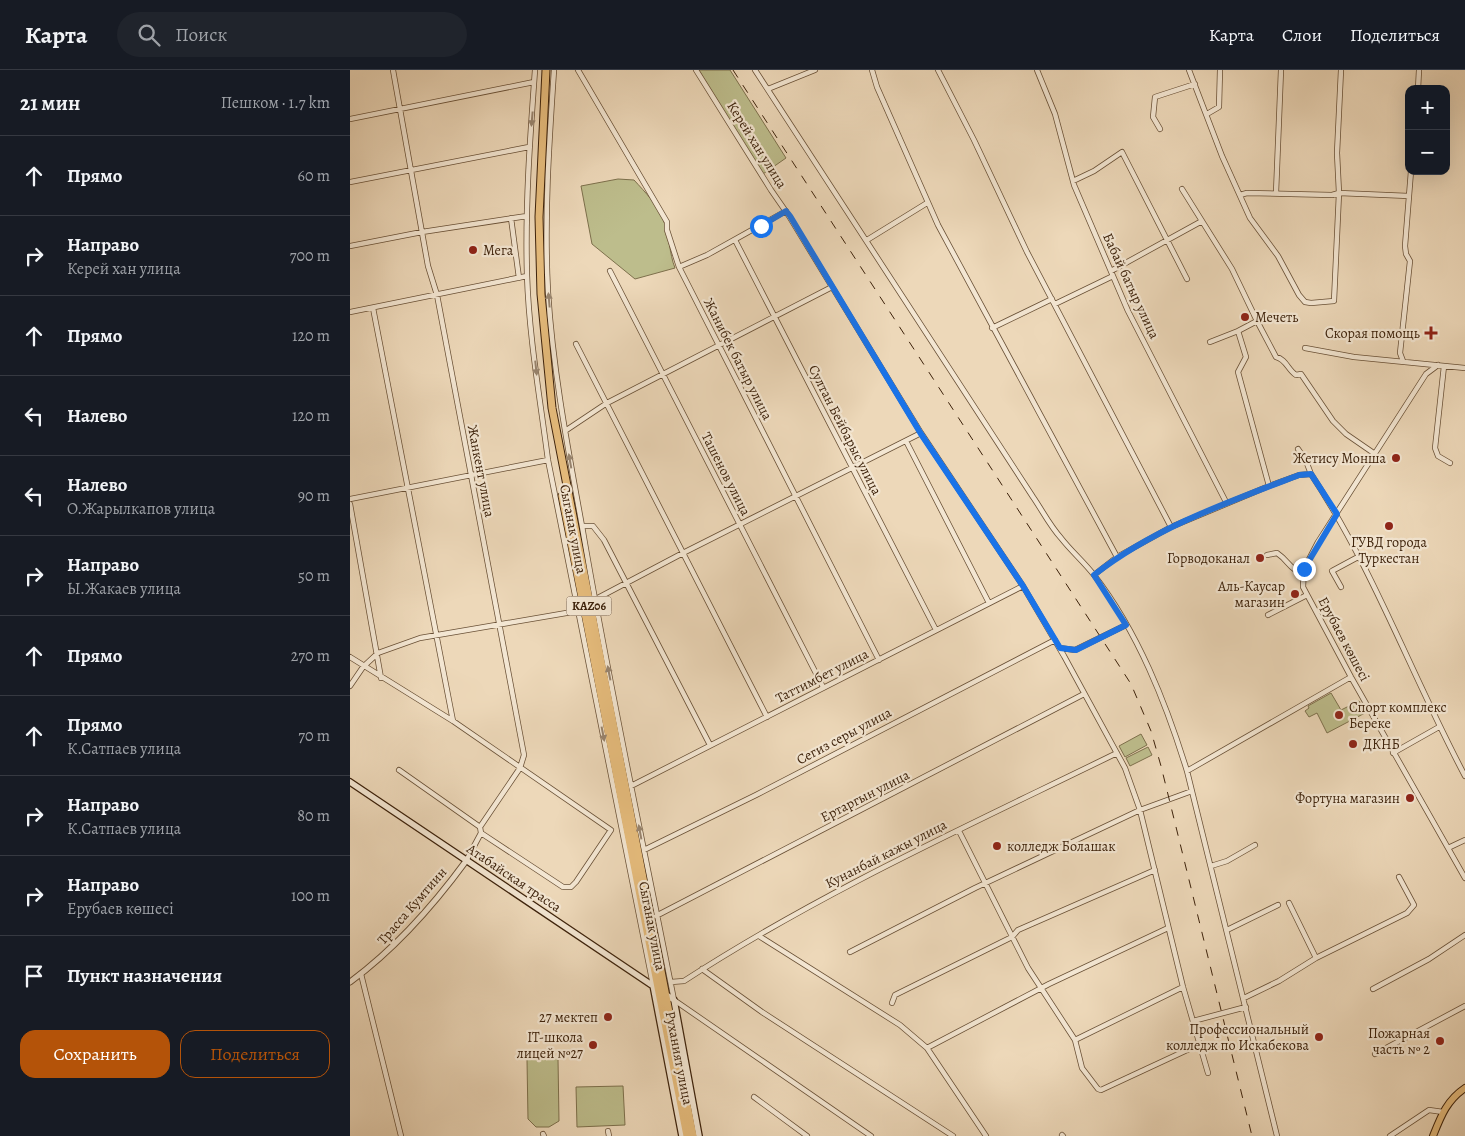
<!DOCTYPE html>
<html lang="ru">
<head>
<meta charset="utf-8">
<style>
	:root { --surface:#171b24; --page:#20242c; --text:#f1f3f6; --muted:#9ea1a6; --line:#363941; --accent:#b45309 }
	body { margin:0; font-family:Alegreya,serif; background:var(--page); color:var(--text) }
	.controls { position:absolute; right:15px; top:15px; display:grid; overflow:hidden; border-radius:10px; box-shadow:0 5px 20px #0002 }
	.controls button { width:45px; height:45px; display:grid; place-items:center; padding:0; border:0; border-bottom:1px solid var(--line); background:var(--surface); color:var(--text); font:25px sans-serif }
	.stop { position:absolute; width:15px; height:15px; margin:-11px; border:4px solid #1a73e8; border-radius:50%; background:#fff }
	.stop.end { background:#1a73e8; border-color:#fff; box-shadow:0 1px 5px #0008 }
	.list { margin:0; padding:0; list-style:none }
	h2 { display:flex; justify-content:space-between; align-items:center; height:65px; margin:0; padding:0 20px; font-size:21px }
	h2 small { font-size:16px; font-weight:400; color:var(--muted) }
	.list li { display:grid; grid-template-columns:32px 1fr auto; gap:15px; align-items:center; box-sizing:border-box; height:80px; padding:0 20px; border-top:1px solid var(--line) }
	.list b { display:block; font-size:19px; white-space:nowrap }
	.list p { margin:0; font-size:16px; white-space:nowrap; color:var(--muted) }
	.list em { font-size:16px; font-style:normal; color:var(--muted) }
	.actions { display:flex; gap:10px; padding:15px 20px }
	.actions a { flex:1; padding:11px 0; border:1px solid var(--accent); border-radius:15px; text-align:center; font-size:18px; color:var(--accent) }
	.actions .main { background:var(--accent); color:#fff }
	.icon { flex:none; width:28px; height:28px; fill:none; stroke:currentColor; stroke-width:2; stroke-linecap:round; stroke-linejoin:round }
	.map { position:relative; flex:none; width:1115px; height:1066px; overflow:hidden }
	header { display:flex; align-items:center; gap:30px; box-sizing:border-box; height:70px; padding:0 25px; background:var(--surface); border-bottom:1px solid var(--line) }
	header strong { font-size:24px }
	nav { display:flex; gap:28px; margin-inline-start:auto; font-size:18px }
	.search { width:350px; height:45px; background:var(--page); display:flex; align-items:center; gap:12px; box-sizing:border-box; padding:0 18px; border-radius:28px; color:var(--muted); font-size:19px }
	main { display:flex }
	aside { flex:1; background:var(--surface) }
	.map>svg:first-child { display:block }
	.green { fill:#bdbd8c; stroke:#7d704c }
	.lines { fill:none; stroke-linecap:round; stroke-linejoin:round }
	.minor-casing { stroke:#695036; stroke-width:6 }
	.tertiary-casing { stroke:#695036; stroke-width:7 }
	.secondary-casing { stroke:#3d220b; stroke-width:8 }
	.primary-casing { stroke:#3d220b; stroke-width:8 }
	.trunk-casing { stroke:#3d220b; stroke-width:9 }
	.minor { stroke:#f3e6d2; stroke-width:4.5 }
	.tertiary { stroke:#f3e6d2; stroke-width:5 }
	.secondary { stroke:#f3e6d2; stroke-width:5.5 }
	.primary { stroke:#e6bc7c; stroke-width:6 }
	.trunk { stroke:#e6bc7c; stroke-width:7 }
	.rail { stroke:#3d220b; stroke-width:1; stroke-dasharray:9 9; stroke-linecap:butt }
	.oneway { fill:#98846e }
	.route { stroke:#1a73e8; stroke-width:6 }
	.poi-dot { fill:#8f2418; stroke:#f3e6d2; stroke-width:2 }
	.labels { text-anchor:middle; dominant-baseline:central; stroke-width:4.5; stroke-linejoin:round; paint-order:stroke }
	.shield { fill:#f3e6d2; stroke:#745d47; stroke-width:1 }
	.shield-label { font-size:12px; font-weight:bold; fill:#3d220b }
	.street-label { font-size:14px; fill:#3d220b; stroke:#f3e6d2 }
	.poi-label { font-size:14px; fill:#3d220b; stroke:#f3e6d2; text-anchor:end }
</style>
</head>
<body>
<header>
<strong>Карта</strong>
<div class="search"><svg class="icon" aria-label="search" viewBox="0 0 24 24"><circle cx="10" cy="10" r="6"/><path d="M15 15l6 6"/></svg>Поиск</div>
<nav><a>Карта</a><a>Слои</a><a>Поделиться</a></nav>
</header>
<main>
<aside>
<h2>21 мин<small>Пешком · 1.7 km</small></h2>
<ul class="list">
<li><svg class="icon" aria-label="ahead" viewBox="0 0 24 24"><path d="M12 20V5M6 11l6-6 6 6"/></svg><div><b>Прямо</b></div><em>60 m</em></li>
<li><svg class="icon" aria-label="right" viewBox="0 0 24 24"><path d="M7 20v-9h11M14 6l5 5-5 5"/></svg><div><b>Направо</b><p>Керей хан улица</p></div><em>700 m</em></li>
<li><svg class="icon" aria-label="ahead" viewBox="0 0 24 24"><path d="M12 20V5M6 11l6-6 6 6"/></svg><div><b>Прямо</b></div><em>120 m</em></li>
<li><svg class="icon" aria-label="left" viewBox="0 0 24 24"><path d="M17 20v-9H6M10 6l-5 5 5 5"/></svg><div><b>Налево</b></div><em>120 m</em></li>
<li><svg class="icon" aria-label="left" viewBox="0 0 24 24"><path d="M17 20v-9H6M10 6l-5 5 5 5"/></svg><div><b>Налево</b><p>О.Жарылкапов улица</p></div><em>90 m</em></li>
<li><svg class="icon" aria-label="right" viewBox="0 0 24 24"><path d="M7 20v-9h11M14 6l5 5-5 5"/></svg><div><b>Направо</b><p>Ы.Жакаев улица</p></div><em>50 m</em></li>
<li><svg class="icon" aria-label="ahead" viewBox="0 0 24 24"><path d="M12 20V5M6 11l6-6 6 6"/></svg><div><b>Прямо</b></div><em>270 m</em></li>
<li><svg class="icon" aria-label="ahead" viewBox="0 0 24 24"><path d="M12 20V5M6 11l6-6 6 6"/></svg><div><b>Прямо</b><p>К.Сатпаев улица</p></div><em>70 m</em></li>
<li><svg class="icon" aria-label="right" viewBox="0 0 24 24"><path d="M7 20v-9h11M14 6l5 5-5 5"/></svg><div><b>Направо</b><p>К.Сатпаев улица</p></div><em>80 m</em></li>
<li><svg class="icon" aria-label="right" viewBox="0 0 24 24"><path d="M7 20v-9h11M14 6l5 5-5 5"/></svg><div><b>Направо</b><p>Ерубаев көшесі</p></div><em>100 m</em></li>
<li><svg class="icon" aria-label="arrive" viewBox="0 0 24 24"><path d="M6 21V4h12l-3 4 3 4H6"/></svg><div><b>Пункт назначения</b></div></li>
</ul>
<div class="actions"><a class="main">Сохранить</a><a>Поделиться</a></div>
</aside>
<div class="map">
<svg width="1115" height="1066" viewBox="0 0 1115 1066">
	<rect width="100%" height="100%" fill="#edd8b9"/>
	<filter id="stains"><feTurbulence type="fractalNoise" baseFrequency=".004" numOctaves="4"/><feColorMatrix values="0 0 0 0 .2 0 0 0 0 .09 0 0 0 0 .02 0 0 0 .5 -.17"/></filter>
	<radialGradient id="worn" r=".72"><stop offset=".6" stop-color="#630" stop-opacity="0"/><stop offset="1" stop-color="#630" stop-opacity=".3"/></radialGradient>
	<path class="green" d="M348 0H380L436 88 413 104Z
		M268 109 284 110C295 122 309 136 314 152 320 167 319 183 325 198L285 209 242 174 231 116Z
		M981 623 991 640 1009 631 1015 643 977 663 967 643 959 647 955 641 959 638 958 636Z
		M791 664 797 675 775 687 769 676Z
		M798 677 802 685 780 696 776 688Z
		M197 982 208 989 209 1051 199 1057H186L178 1049 177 990 185 983Z
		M273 1016 275 1055 227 1057 226 1017Z"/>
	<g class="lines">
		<defs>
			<path id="minor" d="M43 0 78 196 87 225 174 685 170 698 130 757 131 763 116 791
				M185 0C180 68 175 136 177 205 179 267 190 328 198 390L303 915
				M204 0C199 74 194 148 198 222 203 301 218 379 232 456 259 615 293 772 324 930L521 1066
				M228 0 317 152V160L329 197 529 590
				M346 0 421 120 439 146 571 363 673 516 714 586 775 698 790 740 833 917 858 1003
				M405 0 683 427C692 440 700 456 711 468 721 481 734 492 744 505 788 562 816 633 837 701L927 1066
				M522 0 527 17 588 155 767 487 744 505
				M588 0 624 70 677 182 821 457
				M687 0 705 44 724 115 778 241 876 432
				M839 0 872 86 900 148 928 186 949 225 955 232 961 233 984 231 989 123 987 83 991 0
				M418 19 465 0
				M1068 19 1069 0
				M857 44 869 37 870 0
				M0 49 184 12
				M810 59 803 47 805 27 845 14
				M723 111 744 101 772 82 837 209
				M0 112 179 77
				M832 119 882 199 907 251 888 261 896 287 888 302 919 416 949 405 961 404C1023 498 1062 606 1115 706
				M926 123 931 0
				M890 125 897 123 982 125 989 123 1059 126
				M161 148 169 208
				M385 170 586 560
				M517 170 577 133
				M0 176 72 162 177 146
				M329 197 357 185 436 141
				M260 201 473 617
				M761 201 852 151
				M705 234 763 206
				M23 238 103 651
				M0 242 177 206
				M907 251 926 287C936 289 938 300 946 305L951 304 983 351 996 364 1025 384
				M642 258 702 229
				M860 272 888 261
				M226 274 417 647
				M955 278 1004 287 1115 298
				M1053 291 1050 283 1060 191 1056 184 1055 176 1061 101
				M1088 295 1076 304 968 472 954 499 953 517 1001 607 1115 808
				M1094 296 1085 378 1088 386 1100 393
				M215 361 257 333 482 217
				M556 371 639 533
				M948 379 956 391 961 404
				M0 429 198 390
				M0 434 31 608
				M232 456H243L254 470 360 675
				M917 485 927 483C940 492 937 497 954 505
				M767 487 821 457 919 416
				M991 517 982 501 1008 487
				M244 530 333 483 571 363
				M918 545 957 525
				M710 578 725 580 776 555
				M0 587 103 651 261 760 226 812 221 817H213L131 763
				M0 616 13 597 28 583 70 568 228 541
				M1043 683 1089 657
				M49 700 130 757
				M837 701 1001 607
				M281 716 673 516
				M609 761 678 898 725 970 732 998 748 1019 751 1020 850 974
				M1098 778 1115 770
				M294 780 406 725 705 570
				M861 796 877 791 905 775
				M939 833 966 888
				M306 846 734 624
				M877 860 928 835
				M409 866 550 955 577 978 636 1066
				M500 882 625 818 790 740 842 721
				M352 899 412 942 603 1066
				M11 904 51 1066
				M321 912 334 911C471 822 620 755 767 683
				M1023 919 1079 889 1115 865
				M894 928 929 911 966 888 1057 843 1064 835 1049 807
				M542 933 545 925 662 867 668 860 805 800
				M843 951 896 937
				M725 970 833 917
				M577 978 699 914 818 858
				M1025 984 1115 936
				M404 1027 457 1066
				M258 1061 259 1066
				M193 1064 194 1066
				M712 1065 713 1066
				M1040 1066 1079 1040 1093 1042"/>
			<path id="tertiary" d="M0 912C45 879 83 836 116 791"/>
			<path id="secondary" d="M0 712 324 930 349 1066
				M303 915 332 1066"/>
			<path id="primary" d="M1083 1066C1091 1046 1097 1030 1115 1018"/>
			<path id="trunk" d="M196 0 189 147 191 224 202 338 343 1066
				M212 426 337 1066"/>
		</defs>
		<use href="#minor" class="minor-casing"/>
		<use href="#tertiary" class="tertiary-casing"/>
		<use href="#secondary" class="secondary-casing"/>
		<use href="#primary" class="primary-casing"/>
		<use href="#trunk" class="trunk-casing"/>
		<use href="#minor" class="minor"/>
		<use href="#tertiary" class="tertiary"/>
		<use href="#secondary" class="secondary"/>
		<use href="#primary" class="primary"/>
		<use href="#trunk" class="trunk"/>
		<path class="rail" d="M383 0 781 614 801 661 811 696 902 1066"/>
	</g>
	<defs><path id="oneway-solid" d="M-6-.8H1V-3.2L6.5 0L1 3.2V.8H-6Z" transform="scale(1.25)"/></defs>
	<g class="oneway">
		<use href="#oneway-solid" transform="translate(182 49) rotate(95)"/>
		<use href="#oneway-solid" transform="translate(199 230) rotate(-95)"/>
		<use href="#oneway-solid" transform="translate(186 298) rotate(84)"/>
		<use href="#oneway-solid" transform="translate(220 391) rotate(-100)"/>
		<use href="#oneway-solid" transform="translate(259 603) rotate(-101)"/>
		<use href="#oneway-solid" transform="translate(253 664) rotate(79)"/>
		<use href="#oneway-solid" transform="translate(290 762) rotate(-101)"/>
	</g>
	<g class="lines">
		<path class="route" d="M411 156 436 141 440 146 571 364 673 516 710 578 726 580 776 555 744 505C804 458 878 432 949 405L961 404 987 444 954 499"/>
	</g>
	<g class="poi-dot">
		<circle cx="123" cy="180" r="5"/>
		<circle cx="895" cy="247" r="5"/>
		<path d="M1078.5 255.5h5v5h5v5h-5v5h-5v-5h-5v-5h5z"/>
		<circle cx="1046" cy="388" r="5"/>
		<circle cx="1039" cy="456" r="5"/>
		<circle cx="910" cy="488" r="5"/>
		<circle cx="945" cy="524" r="5"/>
		<circle cx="989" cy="645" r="5"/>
		<circle cx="1003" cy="674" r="5"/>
		<circle cx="1060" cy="728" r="5"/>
		<circle cx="647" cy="776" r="5"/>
		<circle cx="258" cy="947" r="5"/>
		<circle cx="969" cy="967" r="5"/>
		<circle cx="1090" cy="971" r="5"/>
		<circle cx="243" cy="975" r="5"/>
	</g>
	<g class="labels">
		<rect class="shield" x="216.5" y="526.5" width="45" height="19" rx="4"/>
		<g class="shield-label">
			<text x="239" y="536">KАZ06</text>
		</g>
		<g class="street-label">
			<text transform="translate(407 75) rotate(58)">Керей хан улица</text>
			<text transform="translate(781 216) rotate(65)">Бабай батыр улица</text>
			<text transform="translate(388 289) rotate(63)">Жанибек батыр улица</text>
			<text transform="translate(495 360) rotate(63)">Султан Бейбарыс улица</text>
			<text transform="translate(131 401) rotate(79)">Жанкент улица</text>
			<text transform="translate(376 404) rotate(63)">Ташенов улица</text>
			<text transform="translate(223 459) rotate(79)">Сыганак улица</text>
			<text transform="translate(994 569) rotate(62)">Ерубаев көшесі</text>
			<text transform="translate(472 606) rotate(-27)">Таттимбет улица</text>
			<text transform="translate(494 666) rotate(-28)">Сегиз серы улица</text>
			<text transform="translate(515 726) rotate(-27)">Ертаргын улица</text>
			<text transform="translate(536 784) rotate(-27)">Кунанбай кажы улица</text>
			<text transform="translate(164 808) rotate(34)">Атабайская трасса</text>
			<text transform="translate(62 836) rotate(-49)">Трасса Кумтиин</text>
			<text transform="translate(302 856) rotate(79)">Сыганак улица</text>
			<text transform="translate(329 988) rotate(79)">Руханият улица</text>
		</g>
		<g class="poi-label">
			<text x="133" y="180" text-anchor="start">Мега</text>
			<text x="905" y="247" text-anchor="start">Мечеть</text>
			<text x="1070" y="263">Скорая помощь</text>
			<text x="1036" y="388">Жетису Монша</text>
			<text x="1039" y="472" text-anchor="middle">ГУВД города<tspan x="1039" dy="16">Туркестан</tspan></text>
			<text x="900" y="488">Горводоканал</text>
			<text x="935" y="516">Аль-Каусар<tspan x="935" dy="16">магазин</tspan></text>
			<text x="999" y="637" text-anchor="start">Спорт комплекс<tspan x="999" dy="16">Береке</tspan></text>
			<text x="1013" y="674" text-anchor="start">ДКНБ</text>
			<text x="1050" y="728">Фортуна магазин</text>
			<text x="657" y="776" text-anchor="start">колледж Болашак</text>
			<text x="248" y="947">27 мектеп</text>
			<text x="959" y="959">Профессиональный<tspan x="959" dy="16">колледж по Искабекова</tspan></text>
			<text x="1080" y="963">Пожарная<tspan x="1080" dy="16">часть № 2</tspan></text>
			<text x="233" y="967">IT-школа<tspan x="233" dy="16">лицей №27</tspan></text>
		</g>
	</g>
	<rect width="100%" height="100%" filter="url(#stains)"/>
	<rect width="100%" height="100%" fill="url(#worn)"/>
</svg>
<div class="controls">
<button>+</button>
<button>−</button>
</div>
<div class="stop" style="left:411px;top:156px"></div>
<div class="stop end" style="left:954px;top:499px"></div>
</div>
</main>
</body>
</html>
